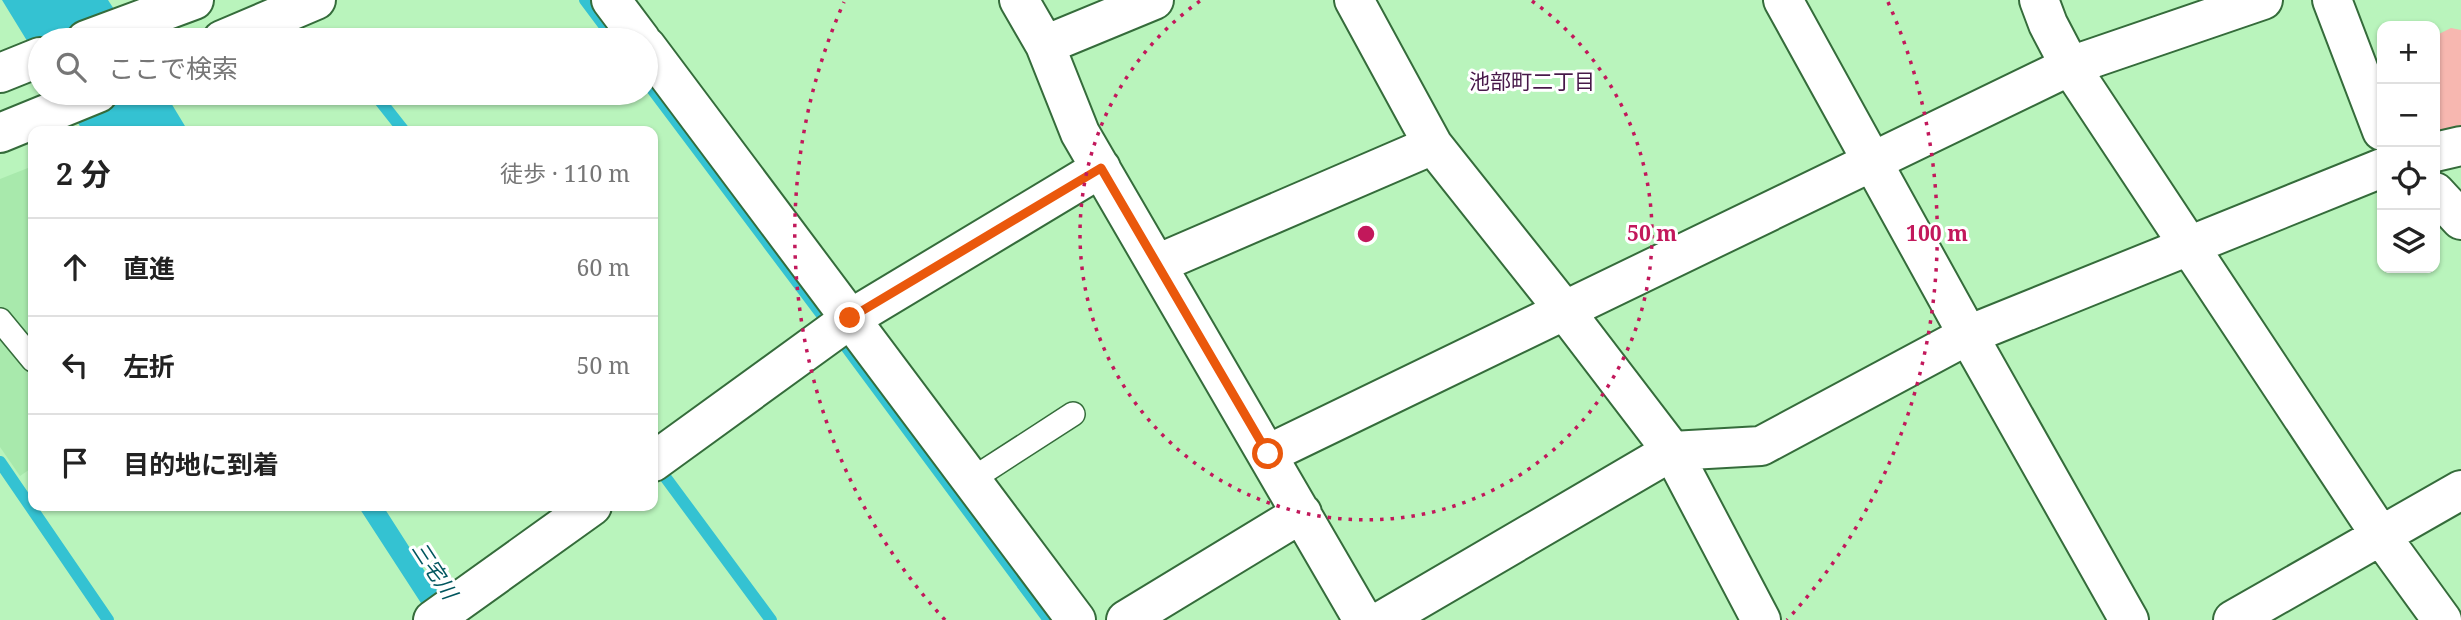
<!DOCTYPE html>
<html lang="ja">
<head>
<meta charset="utf-8">
<style>
	:root { --surface:#fff; --page:#f6f6f6; --text:#222; --muted:#767676; --line:#e0e0e0 }
	body { margin:0; font-family:"Noto Serif","Noto Sans JP",serif; background:var(--page); color:var(--text) }
	.controls { position:absolute; right:21px; top:21px; display:grid; overflow:hidden; border-radius:14px; box-shadow:0 2px 5px #0004 }
	.controls button { width:63px; height:63px; display:grid; place-items:center; padding:0; border:0; border-bottom:2px solid var(--line); background:var(--surface); color:var(--text); font:35px sans-serif }
	.stop { position:absolute; width:21px; height:21px; margin:-16px; border:5px solid #ea580c; border-radius:50%; background:#fff }
	.stop.end { background:#ea580c; border-color:#fff; box-shadow:0 2px 7px #0008 }
	.list { margin:0; padding:0; list-style:none }
	h2 { display:flex; justify-content:space-between; align-items:center; height:91px; margin:0; padding:0 28px; font-size:30px }
	h2 small { font-size:23px; font-weight:400; color:var(--muted) }
	.list li { display:grid; grid-template-columns:46px 1fr auto; gap:21px; align-items:center; box-sizing:border-box; height:98px; padding:0 28px; border-top:2px solid var(--line) }
	.list b { display:block; font-size:26px; white-space:nowrap }
	.list em { font-size:23px; font-style:normal; color:var(--muted) }
	.icon { flex:none; width:38px; height:38px; fill:none; stroke:currentColor; stroke-width:2; stroke-linecap:round; stroke-linejoin:round }
	.map { position:relative; flex:none; width:2461px; height:620px; overflow:hidden }
	.search { position:absolute; background:var(--surface); box-shadow:0 2px 5px #0004; left:28px; top:28px; width:630px; height:77px; display:flex; align-items:center; gap:18px; box-sizing:border-box; padding:0 24px; border-radius:38px; color:var(--muted); font-size:26px }
	.panel { position:absolute; background:var(--surface); box-shadow:0 2px 5px #0004; left:28px; top:126px; width:630px; height:385px; border-radius:14px }
	.map>svg:first-child { display:block }
	.built { fill:#a8e9ac }
	.green { fill:#f7b7b0 }
	.water { fill:#34c2d2 }
	.lines { fill:none; stroke-linecap:round; stroke-linejoin:round }
	.stream { stroke:#34c2d2; stroke-width:12 }
	.service-casing { stroke:#356c3b; stroke-width:26 }
	.minor-casing { stroke:#356c3b; stroke-width:42 }
	.tertiary-casing { stroke:#356c3b; stroke-width:42 }
	.service { stroke:#fff; stroke-width:23 }
	.minor { stroke:#fff; stroke-width:38 }
	.tertiary { stroke:#fff; stroke-width:38 }
	.route { stroke:#ea580c; stroke-width:9 }
	.ring { fill:none; stroke:#c2185b; stroke-width:3.5; stroke-dasharray:3.5 7 }
	.labels { text-anchor:middle; dominant-baseline:central; stroke-width:6; stroke-linejoin:round; paint-order:stroke }
	.neighbourhood-label { font-size:21px; fill:#471849; stroke:#fff }
	.water-label { font-size:21px; font-style:italic; fill:#00565e; stroke:#fff }
	.centre { fill:#c2185b; stroke:#fff; stroke-width:3.5 }
	.ring-label { font-size:21px; text-anchor:middle; font-weight:bold; fill:#c2185b; stroke:#fff; stroke-width:6; stroke-linejoin:round; paint-order:stroke }
</style>
</head>
<body>
<div class="map">
<svg width="2461" height="620" viewBox="0 0 2461 620">
	<rect width="100%" height="100%" fill="#b9f4bc"/>
	<path class="built" d="M33 166V467L20 476 0 447V179Z"/>
	<path class="green" d="M2451 28 2461 30V131L2435 136V36Z"/>
	<path class="water" d="M2 0H108L134 40H40V62Z
		M59 93H165L188 131H83Z
		M358 506H383L456 620H432Z"/>
	<g class="lines">
		<path class="stream" d="M585 0 615 40
			M646 81 822 315
			M374 93 404 131
			M847 348 1049 620
			M0 462 108 620
			M663 474 771 620"/>
		<defs>
			<path id="service" d="M0 320 33 360
				M971 480 1073 414"/>
			<path id="minor" d="M611 0 641 40
				M1019 0 1045 45 1080 133 1363 620
				M1354 0 1433 145 1565 311 1672 451 1761 620
				M1783 0 1968 335 2129 620
				M2039 0 2048 24 2070 66 2381 536 2442 620
				M2332 0 2382 131
				M1045 45 1154 0
				M646 46 1076 620
				M2435 152 2461 146
				M2435 192 2461 220
				M1157 264 1433 145
				M1268 454 2070 66 2263 0
				M653 462 850 319 1101 168
				M433 620 592 506
				M1126 620 1302 513
				M1383 620 1672 451 1761 446 1968 335 2382 168
				M2233 620 2461 490"/>
			<path id="tertiary" d="M86 40 194 0
				M222 40 316 0
				M0 73 40 57
				M0 133 98 93"/>
		</defs>
		<use href="#service" class="service-casing"/>
		<use href="#minor" class="minor-casing"/>
		<use href="#tertiary" class="tertiary-casing"/>
		<use href="#service" class="service"/>
		<use href="#minor" class="minor"/>
		<use href="#tertiary" class="tertiary"/>
	</g>
	<g class="lines">
		<path class="route" d="M850 318 1101 168 1268 454"/>
	</g>
	<g class="ring">
		<path d="M1532 1A286 286 0 1 1 1200 1"/>
		<path d="M945 620A571 571 0 0 1 844 2M1888 2A571 571 0 0 1 1787 620"/>
	</g>
	<g class="labels">
		<g class="neighbourhood-label">
			<text x="1532" y="81">池部町二丁目</text>
		</g>
		<g class="water-label">
			<text transform="translate(435 570) rotate(57)">三宅川</text>
		</g>
	</g>
	<circle cx="1366" cy="234" r="10" class="centre"/>
	<g class="ring-label">
		<text x="1652" y="241">50 m</text>
		<text x="1937" y="241">100 m</text>
	</g>
</svg>
<div class="controls">
<button>+</button>
<button>−</button>
<button><svg class="icon" aria-label="locate" viewBox="0 0 24 24"><circle cx="12" cy="12" r="6"/><path d="M12 2v4M12 18v4M2 12h4M18 12h4"/></svg></button>
<button><svg class="icon" aria-label="layers" viewBox="0 0 24 24"><path d="M12 4l9 5-9 5-9-5zM3 14l9 5 9-5"/></svg></button>
</div>
<div class="stop" style="left:1268px;top:454px"></div>
<div class="stop end" style="left:850px;top:318px"></div>
<div class="search"><svg class="icon" aria-label="search" viewBox="0 0 24 24"><circle cx="10" cy="10" r="6"/><path d="M15 15l6 6"/></svg>ここで検索</div>
<section class="panel">
<h2>2 分<small>徒歩 · 110 m</small></h2>
<ul class="list">
<li><svg class="icon" aria-label="ahead" viewBox="0 0 24 24"><path d="M12 20V5M6 11l6-6 6 6"/></svg><div><b>直進</b></div><em>60 m</em></li>
<li><svg class="icon" aria-label="left" viewBox="0 0 24 24"><path d="M17 20v-9H6M10 6l-5 5 5 5"/></svg><div><b>左折</b></div><em>50 m</em></li>
<li><svg class="icon" aria-label="arrive" viewBox="0 0 24 24"><path d="M6 21V4h12l-3 4 3 4H6"/></svg><div><b>目的地に到着</b></div></li>
</ul>
</section>
</div>
</body>
</html>
